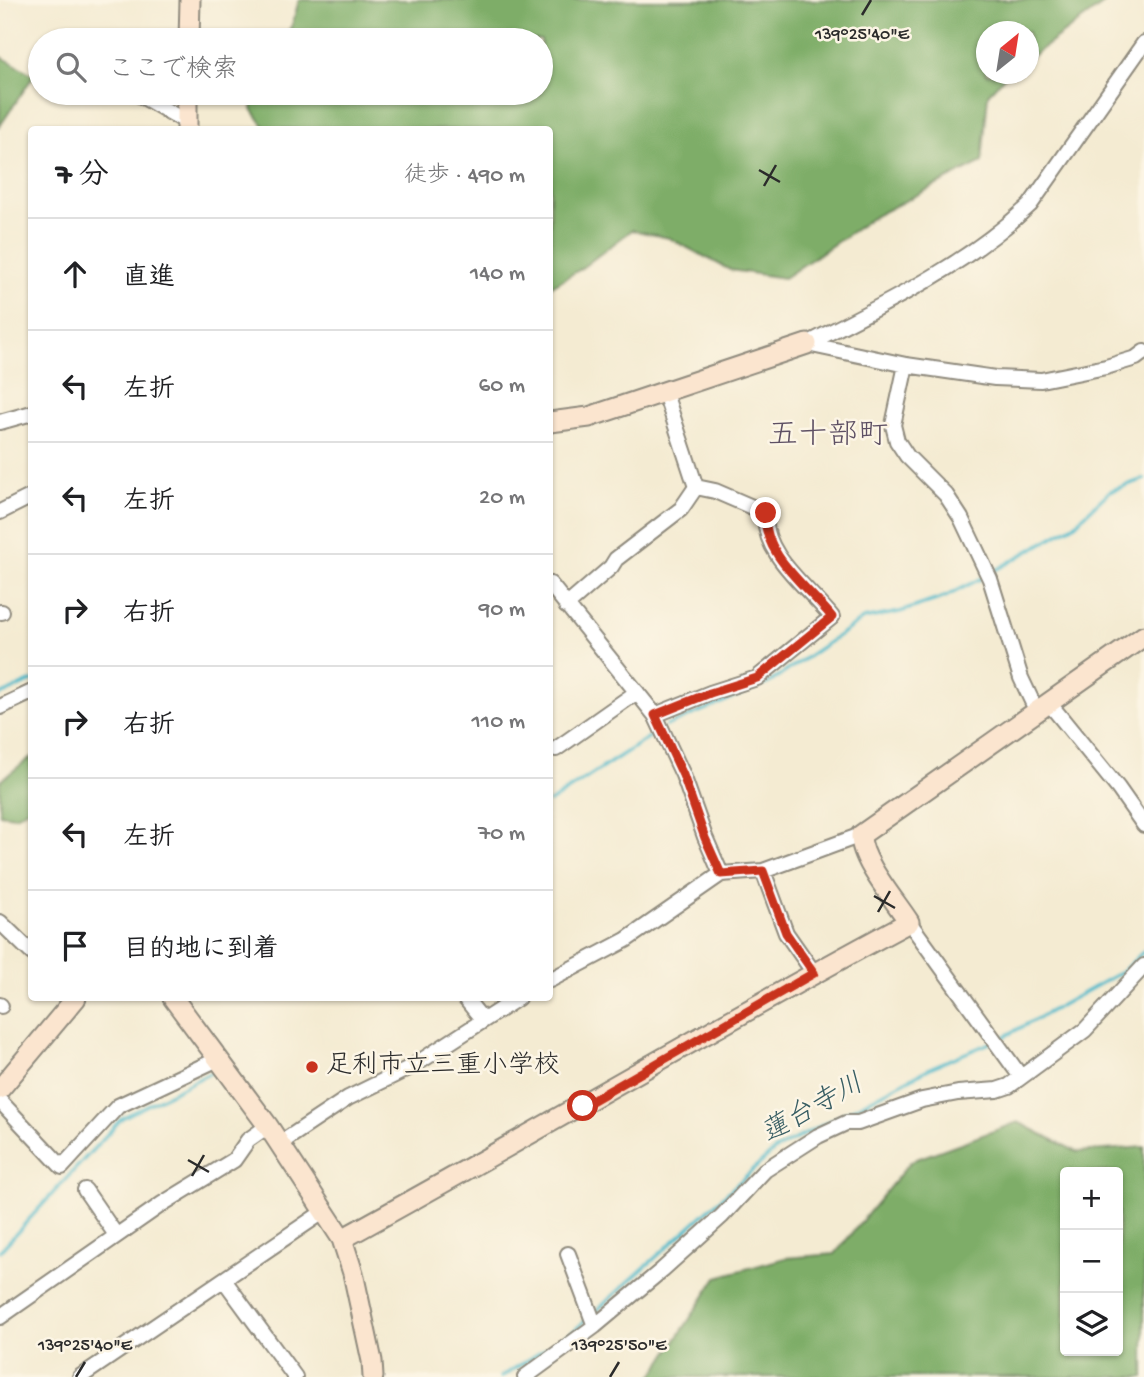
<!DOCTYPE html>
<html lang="ja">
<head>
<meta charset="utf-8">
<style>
	:root { --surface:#fff; --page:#f6f6f6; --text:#202124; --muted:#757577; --line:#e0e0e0 }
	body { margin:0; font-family:"Gochi Hand","Klee One",sans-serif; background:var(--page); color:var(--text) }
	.controls { position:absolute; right:21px; bottom:21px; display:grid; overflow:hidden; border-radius:7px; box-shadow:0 2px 5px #0004 }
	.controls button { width:63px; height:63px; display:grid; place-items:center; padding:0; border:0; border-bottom:2px solid var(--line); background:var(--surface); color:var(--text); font:35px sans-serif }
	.compass { position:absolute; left:976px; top:21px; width:63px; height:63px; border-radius:50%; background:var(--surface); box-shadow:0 2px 5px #0004; rotate:30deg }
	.stop { position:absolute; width:21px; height:21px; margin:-16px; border:5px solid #c8321e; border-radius:50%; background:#fff }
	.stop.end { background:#c8321e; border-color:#fff; box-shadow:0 2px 7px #0008 }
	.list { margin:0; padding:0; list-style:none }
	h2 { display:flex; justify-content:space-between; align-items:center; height:91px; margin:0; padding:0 28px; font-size:30px }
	h2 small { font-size:23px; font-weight:400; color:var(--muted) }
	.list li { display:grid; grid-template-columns:46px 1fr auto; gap:21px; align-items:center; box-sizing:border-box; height:112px; padding:0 28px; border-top:2px solid var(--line) }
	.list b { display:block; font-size:26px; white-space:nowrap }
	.list em { font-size:23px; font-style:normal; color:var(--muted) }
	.icon { flex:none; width:38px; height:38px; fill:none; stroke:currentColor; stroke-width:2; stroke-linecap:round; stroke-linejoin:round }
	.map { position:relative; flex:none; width:1144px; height:1377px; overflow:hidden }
	.search { position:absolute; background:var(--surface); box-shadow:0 2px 5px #0004; left:28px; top:28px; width:525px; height:77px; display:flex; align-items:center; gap:18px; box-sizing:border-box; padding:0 24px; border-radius:38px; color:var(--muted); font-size:26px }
	.panel { position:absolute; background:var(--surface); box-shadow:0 2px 5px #0004; left:28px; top:126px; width:525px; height:875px; border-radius:7px }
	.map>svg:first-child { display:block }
	.forest { fill:#7ead68; stroke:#546c4a; stroke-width:2; fill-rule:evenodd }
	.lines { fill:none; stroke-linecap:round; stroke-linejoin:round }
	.stream { stroke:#4eb9ca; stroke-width:3.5 }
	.street-casing { stroke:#908b7e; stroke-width:18 }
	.secondary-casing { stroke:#908b7e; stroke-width:23 }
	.street { stroke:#fff; stroke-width:14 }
	.secondary { stroke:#fbe5cf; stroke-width:19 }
	.route { stroke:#c8321e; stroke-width:9 }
	.ticks { fill:none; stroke:#2b2b2b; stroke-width:2.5 }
	.poi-dot { fill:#c8321e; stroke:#fcf5e5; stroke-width:2.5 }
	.labels { text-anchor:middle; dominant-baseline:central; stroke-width:5; stroke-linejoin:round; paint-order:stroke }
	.poi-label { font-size:26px; fill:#2b2b2b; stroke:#fcf5e5; text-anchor:start }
	.water-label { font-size:28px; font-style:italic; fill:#375d63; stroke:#fcf5e5 }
	.quarter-label { font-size:30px; fill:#5e5064; stroke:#fcf5e5 }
	.ticks-label { font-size:18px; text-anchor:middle; fill:#2b2b2b; stroke:#fcf5e5; stroke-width:5; stroke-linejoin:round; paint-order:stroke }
</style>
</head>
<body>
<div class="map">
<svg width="1144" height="1377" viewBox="0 0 1144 1377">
	<rect width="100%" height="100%" fill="#fcf5e5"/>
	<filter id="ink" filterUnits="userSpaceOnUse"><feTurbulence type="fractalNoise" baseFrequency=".0143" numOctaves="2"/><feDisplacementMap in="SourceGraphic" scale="14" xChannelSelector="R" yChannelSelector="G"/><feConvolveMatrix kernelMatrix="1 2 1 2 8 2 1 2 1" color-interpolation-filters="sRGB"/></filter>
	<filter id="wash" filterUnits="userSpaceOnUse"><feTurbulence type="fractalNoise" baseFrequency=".00686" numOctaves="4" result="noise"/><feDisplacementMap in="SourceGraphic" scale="28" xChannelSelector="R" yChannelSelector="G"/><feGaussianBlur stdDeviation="1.57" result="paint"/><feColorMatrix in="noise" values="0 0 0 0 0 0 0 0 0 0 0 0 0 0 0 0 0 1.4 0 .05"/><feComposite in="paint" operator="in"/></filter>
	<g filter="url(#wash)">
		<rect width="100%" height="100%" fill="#f4ebd2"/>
		<path class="forest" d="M299 0H1109L1029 58 1028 32H986V74H1007L988 94 982 162 875 216 784 278 730 270 669 238 632 230 579 270 550 287V130L266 129 252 109 255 93H541V40H283L292 25Z
			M0 56 34 75 0 126Z
			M31 757V807L15 816 0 814V781Z
			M1018 1122 1077 1152 1144 1147V1377H652L717 1277 785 1258 835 1254 911 1161ZM1065 1172H1118V1351H1065Z"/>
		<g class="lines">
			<path class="stream" d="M992 572 1074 525 1110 491 1144 479
				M0 695 32 681
				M666 726 769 683 863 619 900 612 945 597 986 576
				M550 802 660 730
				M1000 1039 1123 971 1144 951
				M0 1251 122 1118 216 1070
				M595 1312 775 1150 932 1067 990 1043
				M501 1377 574 1331 587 1319"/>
		</g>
	</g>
	<g filter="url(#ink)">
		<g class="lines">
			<defs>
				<path id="street" d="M136 93 185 121
					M807 344C885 304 965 266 1030 205L1144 43
					M807 344 906 365 995 378 1041 380 1106 367 1136 358 1144 352
					M906 365 893 425 897 441 907 456 946 495 961 518 990 579 1021 678 1037 712
					M665 393 696 487
					M0 422 32 413
					M0 512 32 496
					M550 584 655 715 683 775 705 837 721 874
					M566 606 611 567 616 559 681 509 696 487
					M0 612H2
					M1049 703 1118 788 1144 825
					M0 707 32 692
					M655 715 710 693 757 678 832 617C809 588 760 553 766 513L715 491 696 487
					M556 749 637 692
					M763 871 786 933 814 973
					M0 922 32 953
					M909 922 1021 1077
					M550 980 626 940 721 874 763 871 861 835
					M465 998 482 1019
					M0 1005 1 1006
					M0 1101 62 1167 118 1106 218 1059
					M279 1144 348 1098 413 1066 518 998
					M85 1190 116 1235
					M568 1254 595 1326
					M224 1280 295 1377
					M0 1317 162 1204 234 1160 248 1140 268 1126
					M80 1377 323 1212
					M525 1377 595 1326 662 1270 722 1216 765 1170 818 1136 846 1123H858L922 1100 958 1093 997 1090 1009 1086 1085 1030 1144 966"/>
				<path id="secondary" d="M189 40 190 0
					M187 130V93
					M550 422 589 417 807 344
					M173 998 268 1126 342 1239 353 1273 372 1361 373 1377
					M0 1089 76 998
					M342 1239C532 1135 718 1024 909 922 895 900 860 860 861 835L1144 636"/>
			</defs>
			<use href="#street" class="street-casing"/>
			<use href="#secondary" class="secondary-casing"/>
			<use href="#street" class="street"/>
			<use href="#secondary" class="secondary"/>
		</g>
	</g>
	<g class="lines" filter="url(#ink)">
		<path class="route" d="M583 1106 814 973 786 933 763 871 721 874 705 838 683 775 655 715 710 693 757 678 832 617C809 588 760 553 766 513"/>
	</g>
	<path class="ticks" d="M862 15 871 0M759 170 780 182M764 186 776 165M874 896 895 908M878 912 890 891M188 1160 209 1172M192 1176 204 1155M76 1377 85 1362M610 1377 619 1362"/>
	<circle class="poi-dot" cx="312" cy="1067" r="7"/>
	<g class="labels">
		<g class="poi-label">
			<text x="326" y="1067">足利市立三重小学校</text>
		</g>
		<g class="water-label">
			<text transform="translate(813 1110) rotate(-29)">蓮台寺川</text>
		</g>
		<g class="quarter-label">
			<text x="828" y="437">五十部町</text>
		</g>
	</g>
	<g class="ticks-label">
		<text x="862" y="39">139°25'40"E</text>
		<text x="85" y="1350">139°25'40"E</text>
		<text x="619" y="1350">139°25'50"E</text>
	</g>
</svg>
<div class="controls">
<button>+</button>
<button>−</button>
<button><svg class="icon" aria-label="layers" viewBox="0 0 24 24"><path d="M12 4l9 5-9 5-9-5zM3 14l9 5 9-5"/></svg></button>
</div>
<svg class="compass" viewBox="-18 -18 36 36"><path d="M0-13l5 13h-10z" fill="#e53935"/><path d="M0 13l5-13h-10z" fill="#757577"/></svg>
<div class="stop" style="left:583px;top:1106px"></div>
<div class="stop end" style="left:766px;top:513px"></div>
<div class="search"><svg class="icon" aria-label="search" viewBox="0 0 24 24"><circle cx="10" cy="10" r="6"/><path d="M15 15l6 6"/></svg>ここで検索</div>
<section class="panel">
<h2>7 分<small>徒歩 · 490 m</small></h2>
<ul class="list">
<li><svg class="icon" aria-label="ahead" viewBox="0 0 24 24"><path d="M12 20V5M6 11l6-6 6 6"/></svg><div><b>直進</b></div><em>140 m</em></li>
<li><svg class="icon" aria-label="left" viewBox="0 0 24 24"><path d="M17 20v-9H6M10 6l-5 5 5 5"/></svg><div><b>左折</b></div><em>60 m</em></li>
<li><svg class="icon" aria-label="left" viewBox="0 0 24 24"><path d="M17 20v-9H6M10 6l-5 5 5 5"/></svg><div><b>左折</b></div><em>20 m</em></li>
<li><svg class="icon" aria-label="right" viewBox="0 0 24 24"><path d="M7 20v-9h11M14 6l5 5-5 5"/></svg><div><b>右折</b></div><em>90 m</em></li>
<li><svg class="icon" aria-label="right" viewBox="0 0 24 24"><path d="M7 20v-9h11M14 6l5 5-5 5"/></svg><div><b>右折</b></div><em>110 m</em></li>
<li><svg class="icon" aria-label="left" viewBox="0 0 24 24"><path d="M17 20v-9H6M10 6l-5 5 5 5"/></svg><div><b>左折</b></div><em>70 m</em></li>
<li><svg class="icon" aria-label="arrive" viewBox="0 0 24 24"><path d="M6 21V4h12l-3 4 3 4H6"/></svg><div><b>目的地に到着</b></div></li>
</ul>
</section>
</div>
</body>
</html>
